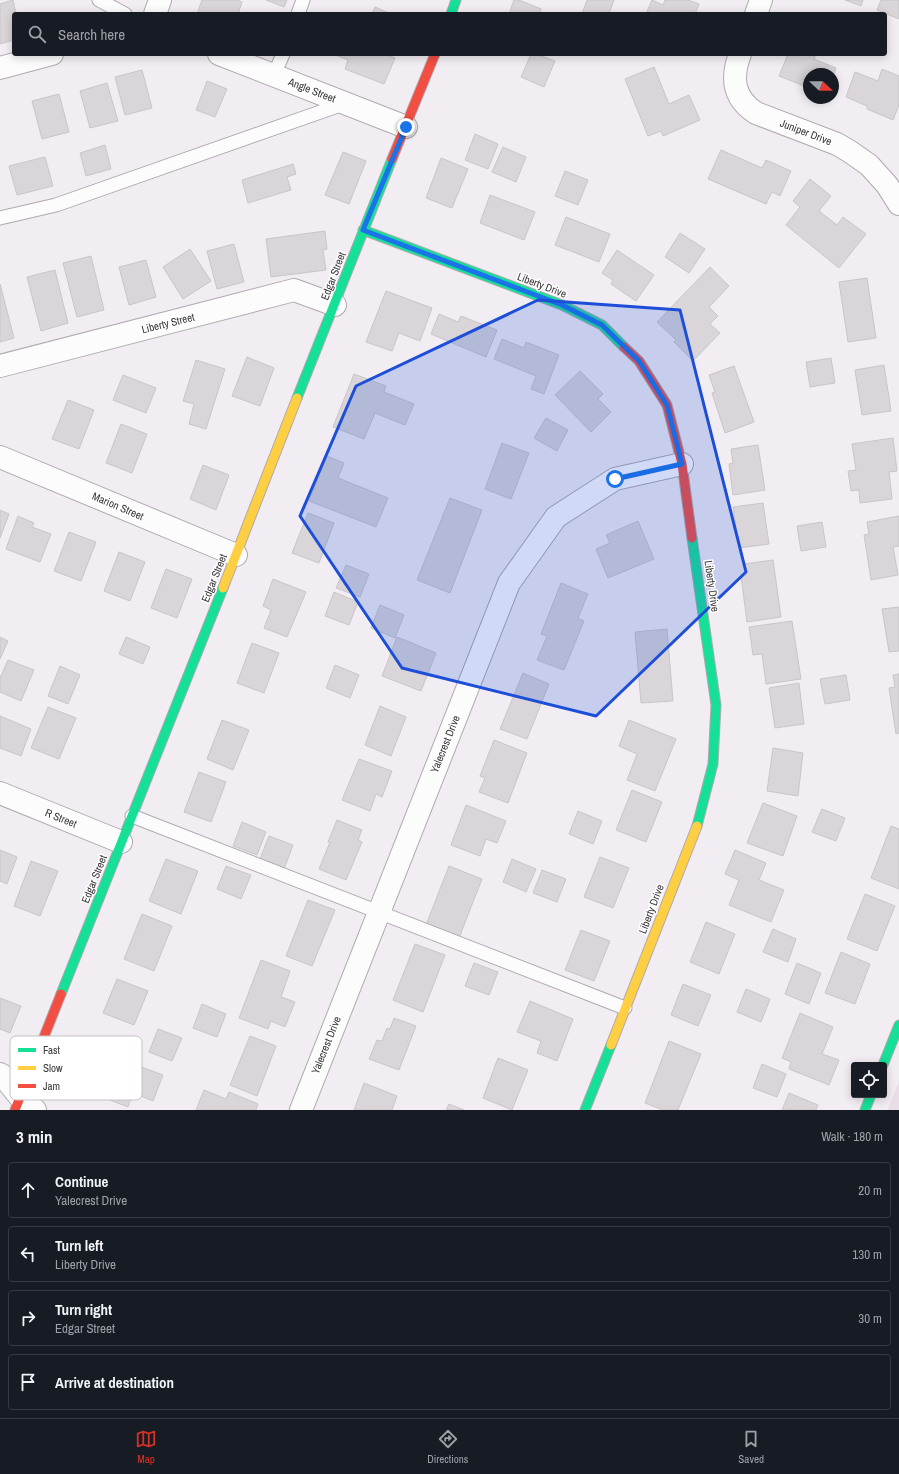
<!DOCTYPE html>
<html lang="en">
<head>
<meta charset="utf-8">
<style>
	:root { --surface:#171b24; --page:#20242c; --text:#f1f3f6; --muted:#9ea1a6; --line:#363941; --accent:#d93025 }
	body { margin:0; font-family:"Archivo Narrow",sans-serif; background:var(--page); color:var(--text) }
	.controls { position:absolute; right:12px; bottom:12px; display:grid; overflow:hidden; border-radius:4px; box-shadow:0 2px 10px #0003 }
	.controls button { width:36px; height:36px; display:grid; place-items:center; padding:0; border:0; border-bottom:1px solid var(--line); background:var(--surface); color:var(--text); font:20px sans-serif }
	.compass { position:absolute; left:803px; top:68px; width:36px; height:36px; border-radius:50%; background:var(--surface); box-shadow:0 2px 10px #0003; rotate:112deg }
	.stop { position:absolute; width:12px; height:12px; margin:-9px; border:3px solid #1a73e8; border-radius:50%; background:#fff }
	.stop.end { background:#1a73e8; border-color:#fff; box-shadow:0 1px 4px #0008 }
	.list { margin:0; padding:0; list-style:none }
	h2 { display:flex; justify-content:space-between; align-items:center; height:52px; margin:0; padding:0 16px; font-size:17px }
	h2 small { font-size:13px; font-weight:400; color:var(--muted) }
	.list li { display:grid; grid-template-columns:26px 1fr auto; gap:12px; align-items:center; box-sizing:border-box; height:56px; margin:0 8px 8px; padding:0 8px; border:1px solid var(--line); border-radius:4px }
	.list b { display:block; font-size:15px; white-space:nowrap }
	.list p { margin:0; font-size:13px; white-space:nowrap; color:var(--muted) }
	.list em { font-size:13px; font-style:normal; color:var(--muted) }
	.icon { flex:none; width:22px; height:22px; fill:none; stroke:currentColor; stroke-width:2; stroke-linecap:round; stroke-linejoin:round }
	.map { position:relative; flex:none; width:899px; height:1110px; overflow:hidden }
	.search { position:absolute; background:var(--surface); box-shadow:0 2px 10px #0003; left:12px; right:12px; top:12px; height:44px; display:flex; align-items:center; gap:10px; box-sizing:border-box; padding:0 14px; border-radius:4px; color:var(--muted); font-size:15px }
	.sheet { height:308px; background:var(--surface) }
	nav { display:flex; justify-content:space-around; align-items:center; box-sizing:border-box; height:56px; border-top:1px solid var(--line); background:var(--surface); font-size:11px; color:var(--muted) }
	nav a { display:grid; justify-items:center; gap:2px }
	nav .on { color:var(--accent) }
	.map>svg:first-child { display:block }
	.built { fill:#e9dee8 }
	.building { fill:#d9d5d9; stroke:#c9c5c9 }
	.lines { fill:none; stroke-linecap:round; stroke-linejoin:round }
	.lane-casing { stroke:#aeaaae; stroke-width:15 }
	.street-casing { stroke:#aeaaae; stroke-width:24 }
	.fast-casing { stroke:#aeaaae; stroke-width:11 }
	.slow-casing { stroke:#aeaaae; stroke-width:11 }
	.jam-casing { stroke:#aeaaae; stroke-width:11 }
	.lane { stroke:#fdfcfd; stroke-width:13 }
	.street { stroke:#fdfcfd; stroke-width:22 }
	.fast { stroke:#16e098; stroke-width:9 }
	.slow { stroke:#ffcf43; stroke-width:9 }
	.jam { stroke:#f24e42; stroke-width:9 }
	.route { stroke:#1a73e8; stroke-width:5 }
	.marked { fill:#1d4ed8; fill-opacity:0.2; stroke:#1d4ed8; stroke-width:3; stroke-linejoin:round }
	.labels { text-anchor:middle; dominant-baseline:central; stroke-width:3; stroke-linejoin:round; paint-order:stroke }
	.street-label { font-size:11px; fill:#3b373b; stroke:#fff }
	.key { fill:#fff; stroke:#c4c3c4; stroke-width:1 }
	.key-label { font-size:11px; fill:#3b373b }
</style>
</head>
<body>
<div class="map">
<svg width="899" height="1110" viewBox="0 0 899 1110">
	<rect width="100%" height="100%" fill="#f2edf2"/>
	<path class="built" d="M899 1081V1110H888V1109Z"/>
	<path class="building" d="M13 0 16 14H14V40L0 44V4Z
		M202 0H237L242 2 238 14H197Z
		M266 0H287L284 7Z
		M514 0H519L541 9 539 14H509Z
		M587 0H614L609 14H582Z
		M652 0 663 5 665 0H688L699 4 695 14H646Z
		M845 0H863L861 6Z
		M881 0H899V19L877 10Z
		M375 7 391 14H372Z
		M333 54H385L395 58 384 84 345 69 348 60Z
		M531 54H536L555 61 544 87 521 77Z
		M788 54H816L814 59 836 68 833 76V74H809V88L779 76Z
		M654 67 669 104 689 95 700 120 663 136 661 131 648 136 625 79Z
		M882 69 899 76V105L893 120 867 109V106L846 97 855 72 878 81Z
		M142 70 152 108 125 115 115 77Z
		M207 81 227 89 215 117 196 110Z
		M107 83 118 121 90 128 80 91Z
		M59 94 69 132 42 139 32 101Z
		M475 134 498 144 488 169 465 160Z
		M105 145 111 169 86 176 80 153Z
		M503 147 526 157 516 182 492 172Z
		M721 150 762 168 766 160 791 171 780 196 772 192 766 204 708 179Z
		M343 152 366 161 349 204 325 195Z
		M45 157 53 186 17 195 9 166Z
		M441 158 468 169 452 208 426 198Z
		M293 164 296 174 287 177 291 190 248 203 242 180Z
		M565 171 588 180 578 205 555 196Z
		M810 179 831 196 819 211 837 225 843 217 866 234 839 268 786 225 800 207 793 201Z
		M490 195 535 212 524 240 480 223Z
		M566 217 610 234 599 262 555 245Z
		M325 231 327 249 323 250 326 270 271 277 266 239Z
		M680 233 705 249 689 273 665 257Z
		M234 244 244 282 217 289 207 251Z
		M190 249 211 281 183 299 163 267Z
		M617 250 654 275 636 301 611 284 613 280 602 273Z
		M91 256 104 310 77 317 63 263Z
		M146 260 156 297 129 305 119 267Z
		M710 267 729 286 709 307 718 316 710 324 720 333 693 361 674 342 676 340 657 322Z
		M55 270 68 323 41 331 27 277Z
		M867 278 876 338 848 342 839 282Z
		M0 284 14 338 0 342Z
		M386 291 432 308 420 341 399 333 392 351 366 342Z
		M439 314 458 322 461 316 497 330 486 357 431 334Z
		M502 339 524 348 526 342 559 355 544 394 531 389 536 376 494 359Z
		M247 357 274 368 260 406 232 396Z
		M831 358 835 383 810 387 806 362Z
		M196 360 225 369 206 429 189 424 194 404 183 401Z
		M884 365 891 411 862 415 855 370Z
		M734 366 754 422 725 433 712 393 715 392 709 375Z
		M580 371 603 394 598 399 611 412 591 432 555 395Z
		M354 374 386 386 384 392 414 404 405 425 375 413 364 439 333 427Z
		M123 375 156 388 146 413 113 400Z
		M68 400 94 410 79 449 52 439Z
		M546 418 568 430 557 451 534 438Z
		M121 424 147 434 132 473 106 463Z
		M893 438 897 471 889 472 892 499 860 503 859 490 851 491 848 471 856 470 852 444Z
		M502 443 529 453 511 499 485 489Z
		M758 445 765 490 733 495 729 464 733 463 731 449Z
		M327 456 344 463 338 478 388 498 376 527 309 501Z
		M203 465 229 475 216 510 190 499Z
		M450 498 482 510 450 593 417 580Z
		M763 503 769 544 739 548 733 507Z
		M0 510 9 514 0 538Z
		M308 513 334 523 319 563 292 553Z
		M18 516 34 523 32 527 51 534 40 562 6 549Z
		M899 516V546L893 547 898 575 871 580 864 535 869 534 867 522Z
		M638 521 654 559 608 578 596 549 610 543 606 535Z
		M822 522 826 547 801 551 797 526Z
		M69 532 96 542 81 581 54 571Z
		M119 552 145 562 130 601 104 591Z
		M773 560 781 617 747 622 741 576H746L744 564Z
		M346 565 369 574 360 597 336 588Z
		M166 569 192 579 177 618 151 608Z
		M273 579 306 592 287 637 264 628 271 610 263 606Z
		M561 583 588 594 578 618 584 621 564 670 537 660 547 636 541 634Z
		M334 592 358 602 349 625 325 616Z
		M380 605 404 615 395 638 371 628Z
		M899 607V651L889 652 882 609Z
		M792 621 801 679 766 684 762 654 753 655 749 627Z
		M667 629 673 701 641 703 635 632Z
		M0 637 8 641 0 659Z
		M126 637 150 647 143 664 119 654Z
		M397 637 436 653 421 691 382 676Z
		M252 643 279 653 264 693 237 683Z
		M8 660 34 670 21 701 0 692V676H1Z
		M335 665 359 675 350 698 326 688Z
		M60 666 80 675 68 704 48 696Z
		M523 673 549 684 527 739 500 729Z
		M899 674V733L896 734 889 688 895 687 893 675Z
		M846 675 850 700 825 704 820 679Z
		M799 683 804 724 775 728 769 688Z
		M380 706 406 717 391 756 365 745Z
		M48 707 76 718 59 759 31 748Z
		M0 716 31 729 21 756 0 748Z
		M222 720 249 730 233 770 207 759Z
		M629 720 676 739 655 791 627 780 637 754 619 746Z
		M494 740 527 753 508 803 479 792 485 778 480 776Z
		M773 748 803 753 798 796 767 791Z
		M359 759 392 771 382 797 376 794 370 811 342 800Z
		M199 772 226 782 211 822 184 812Z
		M632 790 662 802 646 842 616 830Z
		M763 803 797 816 783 856 747 843Z
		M466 805 506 821 497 843 486 839 480 856 451 845Z
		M822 809 845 818 836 841 812 832Z
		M578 811 602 821 593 844 569 834Z
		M337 820 362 830 358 840 362 842 346 880 319 869 330 842H328Z
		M242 822 266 832 257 855 233 846Z
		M891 826 899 829V889L871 878Z
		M269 836 293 845 284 869 260 859Z
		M0 850 17 857 7 884 0 881Z
		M735 850 766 863 759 880 784 890 771 922 729 905 739 880 725 874Z
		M600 857 629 868 613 908 584 897Z
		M166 859 198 871 181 914 149 901Z
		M512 859 536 869 526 892 503 882Z
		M31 861 58 871 40 916 14 906Z
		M226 866 251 875 241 899 217 889Z
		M449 866 482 879 459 938 426 925Z
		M542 870 566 879 557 902 533 893Z
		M865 894 895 906 877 951 847 939Z
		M308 900 335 910 312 966 286 956Z
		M142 914 172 926 154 971 124 959Z
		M706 922 735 934 719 974 690 962Z
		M773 929 796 939 788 962 763 952Z
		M581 930 610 941 594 981 565 970Z
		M415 944 445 955 423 1012 393 1000Z
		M841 952 870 964 855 1004 825 993Z
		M261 960 290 971 281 997 295 1002 285 1027 271 1021 268 1029 239 1018Z
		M474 963 498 972 489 995 465 986Z
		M797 963 821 973 809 1004 785 994Z
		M117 979 148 991 134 1025 103 1013Z
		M683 984 711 995 698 1026 671 1015Z
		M746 989 770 999 761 1022 737 1012Z
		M0 998 21 1006 10 1033 0 1029Z
		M530 1001 573 1019 557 1061 537 1053 541 1041 517 1032Z
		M202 1004 226 1014 217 1037 193 1028Z
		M800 1013 833 1027 822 1054 839 1060 829 1085 789 1069 791 1062 782 1058Z
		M394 1018 416 1026 399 1070 369 1059 377 1040 382 1041 387 1028 390 1029Z
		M158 1029 182 1038 172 1061 149 1052Z
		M250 1036 276 1046 257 1096 230 1085Z
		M669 1041 701 1054 678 1110H663L645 1103Z
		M87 1052 134 1070 136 1065 163 1075 153 1101 133 1093 128 1107 73 1086Z
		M498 1058 528 1070 512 1110 483 1098Z
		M762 1064 786 1074 777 1097 753 1088Z
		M364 1083 397 1096 392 1110H354Z
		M204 1090 226 1099 229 1092 258 1104 256 1110H196Z
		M789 1093 818 1105 816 1110H782Z
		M449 1104 464 1110H446Z"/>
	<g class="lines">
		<defs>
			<path id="lane" d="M99 0 125 14
				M298 14 303 0
				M274 75 283 54
				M0 218 56 205 346 103
				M132 816 625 1008"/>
			<path id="street" d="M155 14 160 0
				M756 14 761 0
				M219 54 406 127
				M740 54C731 78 733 98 756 113L837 144 849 151 869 165 887 185 899 204
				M0 68 52 54
				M0 366 294 290 335 305
				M0 457 236 555
				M0 793 121 842
				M0 1074 3 1076 20 1097 35 1110
				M301 1110 509 583 556 517 615 479 682 464"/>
			<path id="fast" d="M451 14 456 0
				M363 230 562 305 602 325 624 347
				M297 398 392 159
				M692 538 716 705 713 764 697 826
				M61 994 223 588
				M883 1065 899 1025
				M585 1110 611 1045
				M865 1110 871 1095"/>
			<path id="slow" d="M223 588 297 398
				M611 1045 697 826"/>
			<path id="jam" d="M392 159 435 54
				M624 347 639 361 667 405 682 464 692 538
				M15 1110 61 994"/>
		</defs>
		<use href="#lane" class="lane-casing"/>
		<use href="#street" class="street-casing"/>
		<use href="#fast" class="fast-casing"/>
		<use href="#slow" class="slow-casing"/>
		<use href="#jam" class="jam-casing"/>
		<use href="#lane" class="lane"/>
		<use href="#street" class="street"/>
		<use href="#fast" class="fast"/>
		<use href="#slow" class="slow"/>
		<use href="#jam" class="jam"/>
	</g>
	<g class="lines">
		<path class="route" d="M406 127 363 230 562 305 602 325 639 361 667 405 682 464 615 479"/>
	</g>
	<path class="marked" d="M538 300 680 310 746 572 596 716 402 668 300 516 356 386Z"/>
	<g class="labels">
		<g class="street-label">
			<text transform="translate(312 90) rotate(21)">Angle Street</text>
			<text transform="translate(806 132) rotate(21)">Juniper Drive</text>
			<text transform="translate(333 276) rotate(-69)">Edgar Street</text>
			<text transform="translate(542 285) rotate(21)">Liberty Drive</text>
			<text transform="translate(168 323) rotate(-14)">Liberty Street</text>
			<text transform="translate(118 506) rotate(23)">Marion Street</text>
			<text transform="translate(214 578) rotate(-68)">Edgar Street</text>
			<text transform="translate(712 586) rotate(82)">Liberty Drive</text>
			<text transform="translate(445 744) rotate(-68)">Yalecrest Drive</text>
			<text transform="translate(61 818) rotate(22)">R Street</text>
			<text transform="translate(94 879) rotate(-68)">Edgar Street</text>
			<text transform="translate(651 909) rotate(-69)">Liberty Drive</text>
			<text transform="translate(326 1045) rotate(-68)">Yalecrest Drive</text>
		</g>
	</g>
	<rect x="10" y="1036" width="132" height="64" rx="6" class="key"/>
	<rect x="18" y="1048" width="18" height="4" fill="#16e098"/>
	<rect x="18" y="1066" width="18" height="4" fill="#ffcf43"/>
	<rect x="18" y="1084" width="18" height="4" fill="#f24e42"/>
	<g class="key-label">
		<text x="43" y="1054">Fast</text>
		<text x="43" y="1072">Slow</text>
		<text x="43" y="1090">Jam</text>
	</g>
</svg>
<div class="controls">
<button><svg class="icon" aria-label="locate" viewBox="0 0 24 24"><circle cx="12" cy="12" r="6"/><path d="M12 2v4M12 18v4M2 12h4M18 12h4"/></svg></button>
</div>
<svg class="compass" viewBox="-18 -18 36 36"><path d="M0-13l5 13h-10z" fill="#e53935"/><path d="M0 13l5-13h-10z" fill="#9ea1a6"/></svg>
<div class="stop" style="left:615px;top:479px"></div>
<div class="stop end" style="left:406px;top:127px"></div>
<div class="search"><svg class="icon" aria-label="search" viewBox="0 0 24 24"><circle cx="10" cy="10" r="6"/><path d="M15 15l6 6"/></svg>Search here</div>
</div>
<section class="sheet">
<h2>3 min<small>Walk · 180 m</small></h2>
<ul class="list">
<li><svg class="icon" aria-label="ahead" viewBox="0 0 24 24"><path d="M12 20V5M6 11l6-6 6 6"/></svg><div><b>Continue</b><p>Yalecrest Drive</p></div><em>20 m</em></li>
<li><svg class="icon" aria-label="left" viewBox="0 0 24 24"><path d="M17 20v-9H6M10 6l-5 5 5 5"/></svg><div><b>Turn left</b><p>Liberty Drive</p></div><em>130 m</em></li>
<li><svg class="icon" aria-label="right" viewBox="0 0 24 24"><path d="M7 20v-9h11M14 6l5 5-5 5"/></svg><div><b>Turn right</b><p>Edgar Street</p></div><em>30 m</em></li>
<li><svg class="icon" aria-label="arrive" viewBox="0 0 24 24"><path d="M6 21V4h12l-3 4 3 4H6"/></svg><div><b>Arrive at destination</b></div></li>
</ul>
</section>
<nav>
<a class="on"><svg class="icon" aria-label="map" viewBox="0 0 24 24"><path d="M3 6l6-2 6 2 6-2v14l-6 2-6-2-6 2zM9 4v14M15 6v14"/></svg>Map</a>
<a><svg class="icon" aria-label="directions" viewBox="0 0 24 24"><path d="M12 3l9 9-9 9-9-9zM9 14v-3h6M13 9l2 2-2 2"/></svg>Directions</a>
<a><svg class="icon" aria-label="saved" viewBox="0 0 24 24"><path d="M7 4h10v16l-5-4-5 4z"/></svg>Saved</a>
</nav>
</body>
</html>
